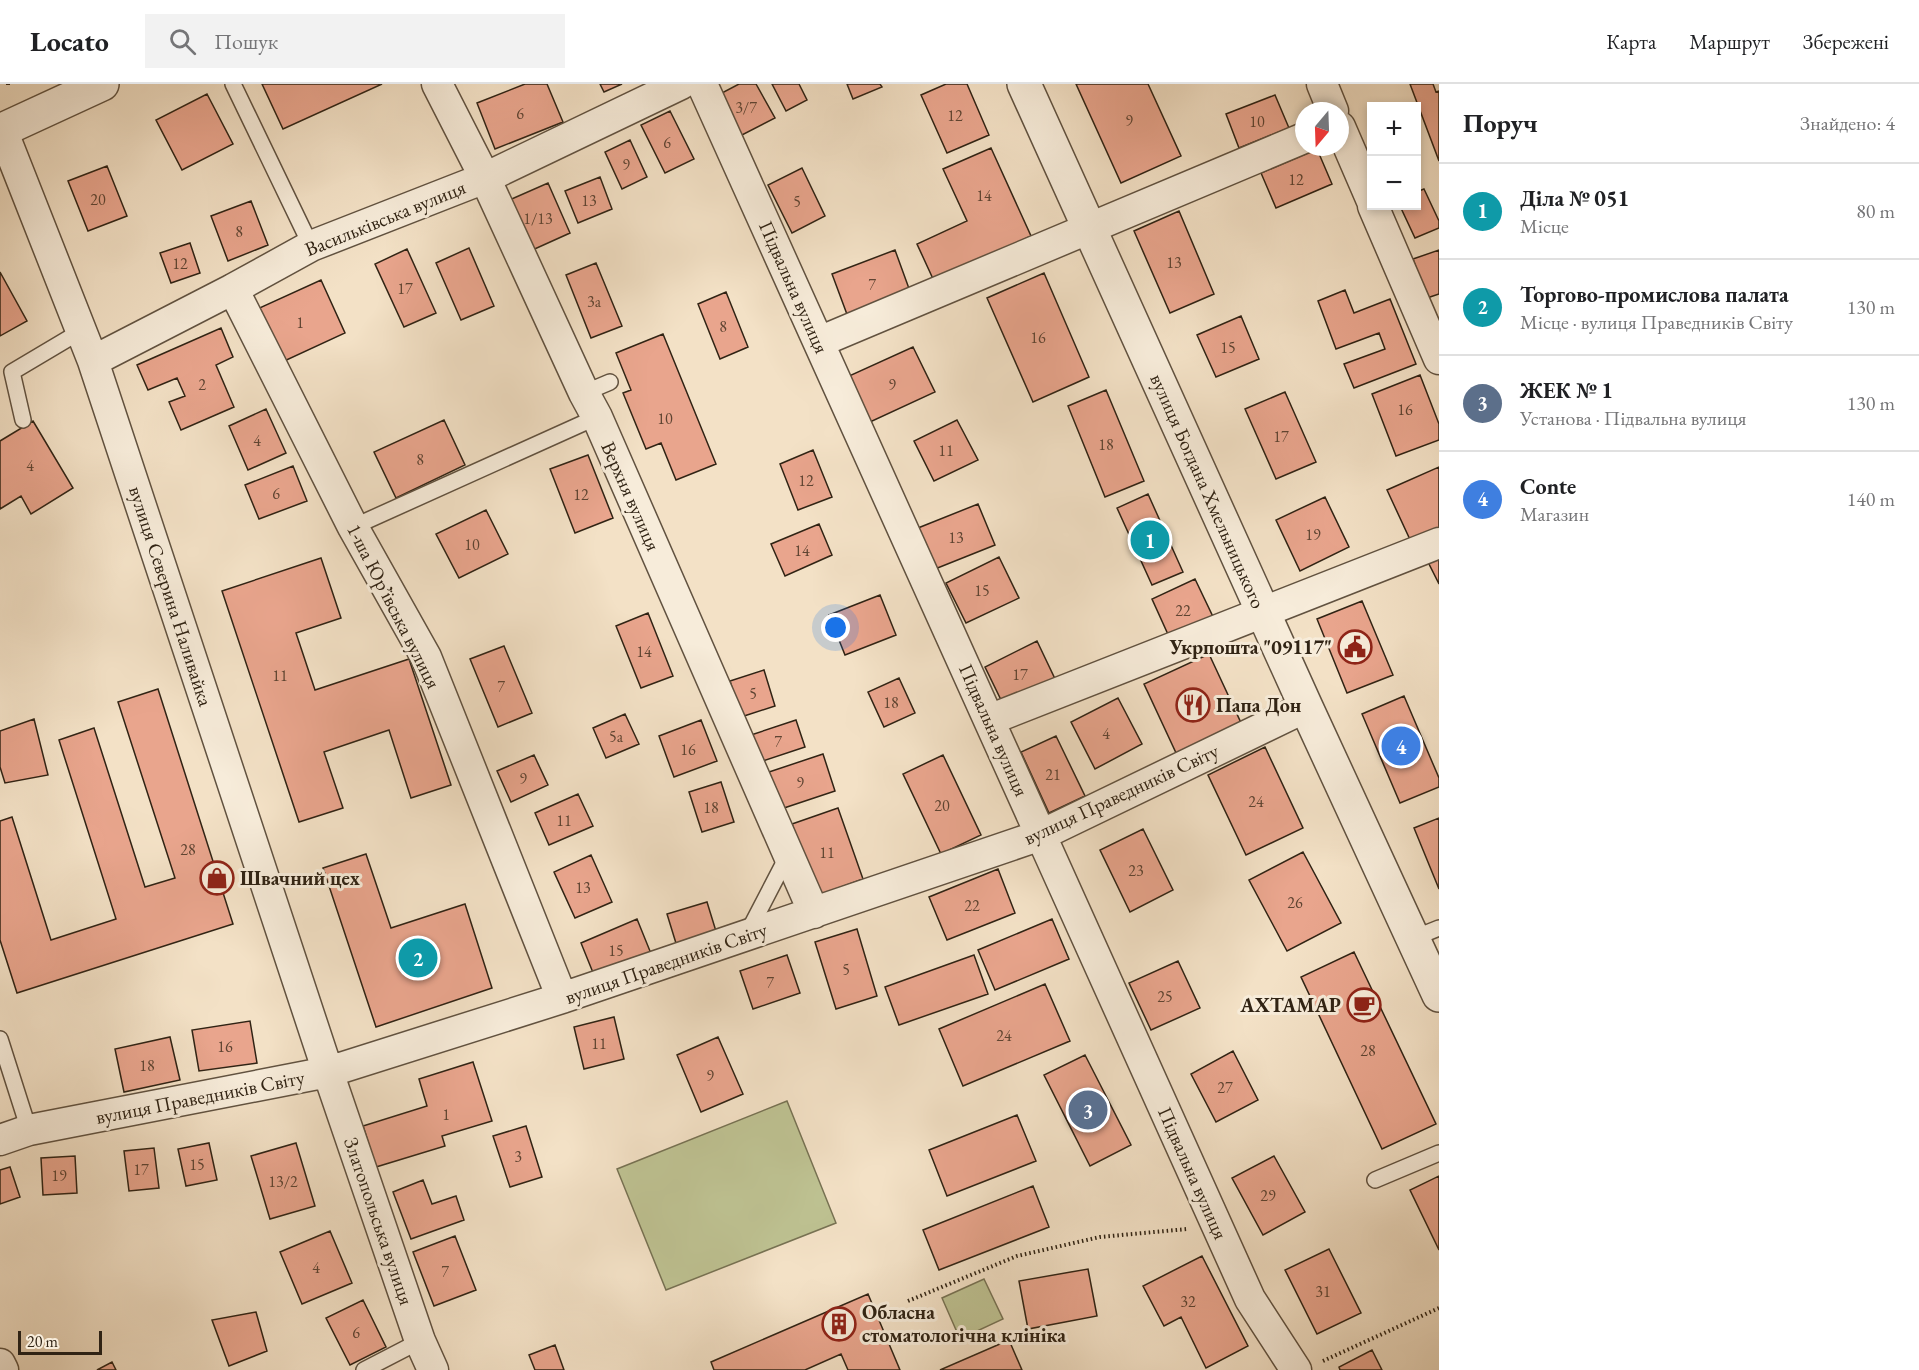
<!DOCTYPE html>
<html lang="uk">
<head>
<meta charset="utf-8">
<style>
	:root { --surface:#fff; --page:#f2f2f2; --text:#202124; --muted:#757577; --line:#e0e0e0; --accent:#111827 }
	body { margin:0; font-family:"EB Garamond",serif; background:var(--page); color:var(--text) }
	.controls { position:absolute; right:18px; top:18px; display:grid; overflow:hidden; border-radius:0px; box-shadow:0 3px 9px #0003 }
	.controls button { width:54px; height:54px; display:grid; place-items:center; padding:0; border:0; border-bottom:2px solid var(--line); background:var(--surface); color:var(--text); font:30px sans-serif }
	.compass { position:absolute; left:1295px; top:18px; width:54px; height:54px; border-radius:50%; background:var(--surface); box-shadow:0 3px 9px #0003; rotate:199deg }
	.scale { position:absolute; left:18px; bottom:15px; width:84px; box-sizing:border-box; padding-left:6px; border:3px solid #302314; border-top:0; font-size:16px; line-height:21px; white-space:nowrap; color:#302314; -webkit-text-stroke:4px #f7ecda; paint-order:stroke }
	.you { position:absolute; left:836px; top:544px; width:21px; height:21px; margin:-15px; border:4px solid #fff; border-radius:50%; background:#1a73e8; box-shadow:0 0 0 9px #1a73e833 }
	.badge { display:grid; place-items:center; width:39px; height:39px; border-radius:50%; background:var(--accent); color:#fff; font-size:20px; font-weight:700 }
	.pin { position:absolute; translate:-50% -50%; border:3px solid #fff; box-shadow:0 2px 6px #0006 }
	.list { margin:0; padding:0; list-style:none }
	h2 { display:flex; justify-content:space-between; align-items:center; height:78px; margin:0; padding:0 24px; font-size:26px }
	h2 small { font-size:20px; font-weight:400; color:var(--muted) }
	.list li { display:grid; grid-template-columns:39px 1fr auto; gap:18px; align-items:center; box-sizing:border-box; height:96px; padding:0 24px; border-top:2px solid var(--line) }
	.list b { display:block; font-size:22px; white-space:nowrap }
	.list p { margin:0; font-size:20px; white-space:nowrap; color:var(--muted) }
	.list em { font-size:20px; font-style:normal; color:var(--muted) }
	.icon { flex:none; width:33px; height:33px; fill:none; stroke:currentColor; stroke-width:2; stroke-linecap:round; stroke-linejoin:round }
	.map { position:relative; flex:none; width:1439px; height:1286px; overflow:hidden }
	header { display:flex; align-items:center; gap:36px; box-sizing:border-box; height:84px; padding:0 30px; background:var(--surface); border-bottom:2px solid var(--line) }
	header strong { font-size:28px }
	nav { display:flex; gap:33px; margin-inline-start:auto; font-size:21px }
	.search { width:420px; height:54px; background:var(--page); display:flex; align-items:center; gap:15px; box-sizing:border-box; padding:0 21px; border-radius:0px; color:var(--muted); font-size:22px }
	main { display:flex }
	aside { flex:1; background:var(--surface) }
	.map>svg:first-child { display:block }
	.green { fill:#bec292; stroke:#777253; stroke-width:1.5 }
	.building { fill:#e9a58d; stroke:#302314; stroke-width:1.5 }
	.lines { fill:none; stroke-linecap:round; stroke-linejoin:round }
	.service-casing { stroke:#615240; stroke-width:18 }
	.minor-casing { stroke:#615240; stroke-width:33 }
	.tertiary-casing { stroke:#615240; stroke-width:36 }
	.path { stroke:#302314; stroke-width:4; stroke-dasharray:1.5 3; stroke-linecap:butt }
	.service { stroke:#f7ecda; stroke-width:15 }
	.minor { stroke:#f7ecda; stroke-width:30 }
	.tertiary { stroke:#f7ecda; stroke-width:33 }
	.labels { text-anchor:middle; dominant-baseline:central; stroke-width:6; stroke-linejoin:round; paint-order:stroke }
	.number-label { font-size:16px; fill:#5e4432 }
	.street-label { font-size:20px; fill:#302314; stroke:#f7ecda }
	.poi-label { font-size:20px; font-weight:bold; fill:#302314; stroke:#f7ecda; text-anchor:start }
</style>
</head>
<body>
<header>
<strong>Locato</strong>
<div class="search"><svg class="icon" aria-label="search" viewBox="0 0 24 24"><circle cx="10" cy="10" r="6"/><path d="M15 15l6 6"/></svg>Пошук</div>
<nav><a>Карта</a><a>Маршрут</a><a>Збережені</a></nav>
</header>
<main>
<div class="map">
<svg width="1439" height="1286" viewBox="0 0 1439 1286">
	<rect width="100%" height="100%" fill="#f3e1c6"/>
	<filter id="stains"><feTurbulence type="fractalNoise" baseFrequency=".00333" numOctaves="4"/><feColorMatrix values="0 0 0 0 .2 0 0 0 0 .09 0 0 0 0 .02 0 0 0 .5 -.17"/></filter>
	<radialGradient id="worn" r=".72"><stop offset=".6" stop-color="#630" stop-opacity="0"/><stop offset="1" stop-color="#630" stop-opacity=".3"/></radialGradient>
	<path class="green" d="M787 1017 836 1139 666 1206 617 1085Z
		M984 1195 1003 1235 960 1255 942 1214Z"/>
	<path class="building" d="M262 0H382L283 45Z
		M525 0H547L563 38 495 65 477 19Z
		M600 0H622L604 8Z
		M739 0H756L775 34 740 52 718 11Z
		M772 0H799L807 16 786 27Z
		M847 0H880L882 3 853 15Z
		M946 0H967L989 51 947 69 921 11Z
		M1076 0H1148L1181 72 1121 99Z
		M1410 0H1433L1436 8 1439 7V77Z
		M207 10 233 60 182 86 156 36Z
		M1275 11 1289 44 1239 64 1226 30Z
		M670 27 694 75 665 89 641 41Z
		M630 56 647 93 622 105 605 68Z
		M991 64 1031 152 934 197 917 160 967 137 943 85Z
		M1317 65 1332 100 1276 124 1261 89Z
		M107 82 127 132 88 147 68 97Z
		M802 84 825 132 792 149 768 101Z
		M600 93 612 125 578 139 565 107Z
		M548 99 570 149 528 168 505 118Z
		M1424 105 1439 137V144L1415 154 1400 122H1416V108Z
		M251 117 268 161 228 177 211 132Z
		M1179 127 1214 210 1170 229 1134 147Z
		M190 159 200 189 171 199 160 169Z
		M469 164 494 222 461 236 436 179Z
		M407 165 436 229 404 243 375 180Z
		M895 166 911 210 848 233 832 190Z
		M1439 166V210L1427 214 1413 175Z
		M596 179 622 242 591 254 566 191Z
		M0 188 27 237 0 252Z
		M1044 189 1089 293 1033 318 987 214Z
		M321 196 345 249 280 279 255 226Z
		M1345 206 1354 229 1390 215 1416 280 1354 304 1344 280 1385 265 1379 249 1336 265 1318 217Z
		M726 208 748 263 720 275 698 220Z
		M1241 232 1259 275 1216 293 1197 251Z
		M221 244 233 273 216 281 234 323 181 346 169 318 185 312 177 294 148 306 137 281Z
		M663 250 716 380 676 396 661 359 646 365 623 309 631 306 616 269Z
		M913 263 935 308 870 338 849 292Z
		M1420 291 1439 340V356L1396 372 1372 310Z
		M1106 306 1144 397 1105 413 1068 322Z
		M1285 308 1316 378 1276 395 1245 325Z
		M266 325 286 369 248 386 229 342Z
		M444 336 465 381 396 414 374 368Z
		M957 336 978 376 934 397 914 357Z
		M33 337 73 404 31 430 21 412 0 425V357Z
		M813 366 832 413 798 426 780 380Z
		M588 371 613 434 575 449 550 385Z
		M293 382 307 417 259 435 245 401Z
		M1439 383V450L1413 462 1387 406Z
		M1148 410 1183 488 1152 501 1117 424Z
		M1325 413 1349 463 1300 487 1276 436Z
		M978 420 995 461 935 485 918 444Z
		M486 426 508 470 459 494 436 450Z
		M819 440 832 471 785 492 771 460Z
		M1439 470V500L1427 476Z
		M999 473 1019 514 966 539 946 499Z
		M321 474 341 534 296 549 315 606 409 575 451 701 411 714 389 646 324 668 343 724 299 738 222 507Z
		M1195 495 1215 537 1171 557 1152 515Z
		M880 511 896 551 845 571 829 531Z
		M1362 517 1393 591 1347 609 1317 535Z
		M648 529 673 592 641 604 616 542Z
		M1037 557 1056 597 1004 622 985 583Z
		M504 562 532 629 498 643 470 575Z
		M1209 570 1242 641 1177 671 1144 600Z
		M764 586 775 622 741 633 730 597Z
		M899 594 915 629 884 643 868 608Z
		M158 605 233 840 17 909 0 856V737L12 733 51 856 116 835 59 656 94 644 145 803 175 794 118 618Z
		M1404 612 1439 694V703L1400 719 1362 630Z
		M1118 614 1142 660 1095 685 1071 638Z
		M625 630 639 660 606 674 593 644Z
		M34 635 48 691 5 699 0 683V647Z
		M701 636 717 677 674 693 659 652Z
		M796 636 805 663 760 678 751 651Z
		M1056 652 1085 712 1049 729 1021 668Z
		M1265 663 1303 744 1246 771 1208 691Z
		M823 670 835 707 778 726 766 689Z
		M534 671 548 701 511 718 497 687Z
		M943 671 981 751 941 770 903 690Z
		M721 698 734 738 702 748 689 708Z
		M578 710 593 742 549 761 535 729Z
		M838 724 863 795 817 812 792 740Z
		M1439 734V805L1414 744Z
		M1143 745 1173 806 1130 828 1100 766Z
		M1303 768 1341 839 1287 867 1249 796Z
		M366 770 391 844 465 820 492 904 376 943 323 784Z
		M591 771 612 818 575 834 554 788Z
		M998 785 1015 829 947 856 929 813Z
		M707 818 719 857 679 869 667 830Z
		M637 835 652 872 596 896 581 859Z
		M1052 835 1069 875 995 906 978 866Z
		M857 845 877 912 836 925 815 858Z
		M1354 868 1436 1040 1382 1065 1301 893Z
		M787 871 800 909 753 925 740 887Z
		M974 871 988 910 899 941 885 903Z
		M1178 877 1200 924 1151 946 1129 899Z
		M1045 900 1070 957 963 1002 939 945Z
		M614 933 624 975 584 985 574 943Z
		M250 937 257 979 199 987 192 946Z
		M170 953 180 996 124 1008 115 965Z
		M718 953 743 1010 701 1028 677 971Z
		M1233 967 1258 1016 1216 1038 1191 990Z
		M1085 971 1131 1061 1090 1082 1044 991Z
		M473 978 492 1037 442 1052 445 1062 376 1083 363 1042 427 1022 419 995Z
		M1017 1031 1036 1077 947 1112 929 1066Z
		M526 1042 542 1093 510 1103 493 1052Z
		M209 1059 217 1096 186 1102 178 1065Z
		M296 1059 315 1122 270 1135 251 1072Z
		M154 1064 159 1104 129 1107 124 1067Z
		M75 1072 77 1109 43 1111 41 1074Z
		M1274 1072 1305 1128 1263 1151 1232 1094Z
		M10 1083 20 1113 0 1120V1086Z
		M1439 1092V1166L1410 1106Z
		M423 1096 432 1120 456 1112 464 1136 411 1155 393 1108Z
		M1033 1102 1049 1143 939 1186 923 1146Z
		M330 1147 352 1199 302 1220 280 1168Z
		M455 1152 476 1206 434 1222 413 1168Z
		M1329 1165 1361 1229 1317 1250 1285 1186Z
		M1202 1172 1248 1262 1206 1284 1181 1233 1164 1242 1143 1202Z
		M1088 1185 1097 1232 1028 1245 1019 1197Z
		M868 1210 900 1286H848L841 1270 805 1286H714L711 1278Z
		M363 1216 386 1263 350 1281 326 1234Z
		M256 1228 267 1267 229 1282 212 1236Z
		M1009 1256 1022 1286H940Z
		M555 1261 564 1286H535L529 1271Z
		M1372 1266 1382 1286H1340L1339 1283Z
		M112 1278 116 1286H97Z"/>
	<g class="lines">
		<defs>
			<path id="service" d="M233 0 311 162
				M584 309 610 298
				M23 336 12 288 81 247
				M353 443 597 333
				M747 850 788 771
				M1414 854 1439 844
				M0 955 29 1046
				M1375 1096 1439 1069
				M364 1286 420 1257"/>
			<path id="minor" d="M437 0 485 94 584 309 597 333 814 829
				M702 0 1250 1215 1296 1286
				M1322 0 1333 27
				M1340 43 1372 117
				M2 46 93 277 328 988 420 1257 433 1286
				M1373 122 1439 275
				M233 205 353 443 426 573 562 914
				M819 258 1304 54
				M93 277 233 205 311 162 485 94 681 0
				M989 636 1439 459
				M0 1056 29 1046 328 988 562 914 1041 751 1306 623
				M0 1280 3 1286"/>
			<path id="tertiary" d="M1024 0 1306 623 1439 911
				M0 47 102 0"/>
		</defs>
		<use href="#service" class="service-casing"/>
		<use href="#minor" class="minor-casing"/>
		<use href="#tertiary" class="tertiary-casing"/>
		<path class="path" d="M8 0V1
			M908 1217 1017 1172 1100 1153 1187 1145
			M1323 1277 1439 1224"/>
		<use href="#service" class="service"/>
		<use href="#minor" class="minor"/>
		<use href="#tertiary" class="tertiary"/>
	</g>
	<defs>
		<symbol id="civic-ring" viewBox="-11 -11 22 22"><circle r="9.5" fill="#f7ecda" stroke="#8f2418" stroke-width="1.5"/><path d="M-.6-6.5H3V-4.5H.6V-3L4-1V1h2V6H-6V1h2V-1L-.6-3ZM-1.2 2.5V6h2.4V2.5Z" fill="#8f2418"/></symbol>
		<symbol id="restaurant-ring" viewBox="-11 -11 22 22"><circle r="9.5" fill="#f7ecda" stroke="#8f2418" stroke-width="1.5"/><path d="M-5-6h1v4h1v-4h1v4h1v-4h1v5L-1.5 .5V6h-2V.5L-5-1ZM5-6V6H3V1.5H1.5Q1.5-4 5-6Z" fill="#8f2418"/></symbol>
		<symbol id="shop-ring" viewBox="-11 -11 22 22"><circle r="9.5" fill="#f7ecda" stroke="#8f2418" stroke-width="1.5"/><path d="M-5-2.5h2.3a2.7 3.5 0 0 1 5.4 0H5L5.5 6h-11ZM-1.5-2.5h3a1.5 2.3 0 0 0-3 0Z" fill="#8f2418"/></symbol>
		<symbol id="cafe-ring" viewBox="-11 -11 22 22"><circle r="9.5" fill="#f7ecda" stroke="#8f2418" stroke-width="1.5"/><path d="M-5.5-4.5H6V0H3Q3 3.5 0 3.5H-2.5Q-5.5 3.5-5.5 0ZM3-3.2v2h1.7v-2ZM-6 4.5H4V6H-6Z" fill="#8f2418"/></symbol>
		<symbol id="building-ring" viewBox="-11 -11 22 22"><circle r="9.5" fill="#f7ecda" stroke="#8f2418" stroke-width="1.5"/><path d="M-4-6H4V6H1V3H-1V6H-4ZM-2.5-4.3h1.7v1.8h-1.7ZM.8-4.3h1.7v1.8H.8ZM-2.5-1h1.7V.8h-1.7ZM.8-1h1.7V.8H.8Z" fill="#8f2418"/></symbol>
	</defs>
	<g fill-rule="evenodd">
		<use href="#civic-ring" x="1336" y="544" width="38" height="38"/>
		<use href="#restaurant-ring" x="1174" y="602" width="38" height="38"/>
		<use href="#shop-ring" x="198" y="775" width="38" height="38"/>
		<use href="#cafe-ring" x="1345" y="902" width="38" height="38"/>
		<use href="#building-ring" x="820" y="1221" width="38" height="38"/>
	</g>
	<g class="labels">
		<g class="number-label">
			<text x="746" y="23">3/7</text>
			<text x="520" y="29">6</text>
			<text x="955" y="31">12</text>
			<text x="1129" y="36">9</text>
			<text x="1257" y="37">10</text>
			<text x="667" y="58">6</text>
			<text x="626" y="80">9</text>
			<text x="1296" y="95">12</text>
			<text x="984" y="111">14</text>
			<text x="98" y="115">20</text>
			<text x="589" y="116">13</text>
			<text x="797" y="117">5</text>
			<text x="538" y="134">1/13</text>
			<text x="239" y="147">8</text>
			<text x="1174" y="178">13</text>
			<text x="180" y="179">12</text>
			<text x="872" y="200">7</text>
			<text x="405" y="204">17</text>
			<text x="594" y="217">3а</text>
			<text x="300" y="238">1</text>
			<text x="723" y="242">8</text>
			<text x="1038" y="253">16</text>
			<text x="1228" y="263">15</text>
			<text x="202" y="300">2</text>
			<text x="892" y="300">9</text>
			<text x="1405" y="325">16</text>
			<text x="665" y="334">10</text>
			<text x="1281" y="352">17</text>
			<text x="257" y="356">4</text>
			<text x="1106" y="360">18</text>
			<text x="946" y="366">11</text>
			<text x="420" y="375">8</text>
			<text x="30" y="381">4</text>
			<text x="806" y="396">12</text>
			<text x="276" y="409">6</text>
			<text x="581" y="410">12</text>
			<text x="1313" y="450">19</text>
			<text x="956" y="453">13</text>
			<text x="472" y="460">10</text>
			<text x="802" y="466">14</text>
			<text x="982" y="506">15</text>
			<text x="1183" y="526">22</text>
			<text x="644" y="567">14</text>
			<text x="1020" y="590">17</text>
			<text x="280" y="591">11</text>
			<text x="501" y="602">7</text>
			<text x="753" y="609">5</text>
			<text x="891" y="618">18</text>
			<text x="1106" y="649">4</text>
			<text x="616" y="652">5а</text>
			<text x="778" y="657">7</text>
			<text x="688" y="665">16</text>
			<text x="1053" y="690">21</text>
			<text x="523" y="694">9</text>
			<text x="800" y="698">9</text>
			<text x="1256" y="717">24</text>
			<text x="942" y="721">20</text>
			<text x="711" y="723">18</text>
			<text x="564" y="736">11</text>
			<text x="188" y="765">28</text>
			<text x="827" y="768">11</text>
			<text x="1136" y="786">23</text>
			<text x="583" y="803">13</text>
			<text x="1295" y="818">26</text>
			<text x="972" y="821">22</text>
			<text x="616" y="866">15</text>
			<text x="846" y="885">5</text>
			<text x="770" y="898">7</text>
			<text x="1165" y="912">25</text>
			<text x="1004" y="951">24</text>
			<text x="599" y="959">11</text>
			<text x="225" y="962">16</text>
			<text x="1368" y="966">28</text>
			<text x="147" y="981">18</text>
			<text x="710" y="991">9</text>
			<text x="1225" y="1003">27</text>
			<text x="446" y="1030">1</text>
			<text x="518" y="1072">3</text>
			<text x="197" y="1080">15</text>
			<text x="141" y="1085">17</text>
			<text x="59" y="1091">19</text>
			<text x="283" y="1097">13/2</text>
			<text x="1268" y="1111">29</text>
			<text x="316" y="1183">4</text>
			<text x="445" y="1187">7</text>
			<text x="1323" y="1207">31</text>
			<text x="1188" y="1217">32</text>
			<text x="356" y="1248">6</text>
		</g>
		<g class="street-label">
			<text transform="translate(385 134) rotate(-22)">Васильківська вулиця</text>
			<text transform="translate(794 203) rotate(66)">Підвальна вулиця</text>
			<text transform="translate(1208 407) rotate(66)">вулиця Богдана Хмельницького</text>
			<text transform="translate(631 412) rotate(66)">Верхня вулиця</text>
			<text transform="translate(171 512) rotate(72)">вулиця Северина Наливайка</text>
			<text transform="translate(394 522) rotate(63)">1-ша Юрʼївська вулиця</text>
			<text transform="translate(994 646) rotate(66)">Підвальна вулиця</text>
			<text transform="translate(1121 710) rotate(-25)">вулиця Праведників Світу</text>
			<text transform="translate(666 879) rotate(-19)">вулиця Праведників Світу</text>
			<text transform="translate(200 1013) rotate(-11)">вулиця Праведників Світу</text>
			<text transform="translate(1193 1089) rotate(66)">Підвальна вулиця</text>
			<text transform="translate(379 1137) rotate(71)">Златопольська вулиця</text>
		</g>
		<g class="poi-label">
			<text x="1332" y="563" text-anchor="end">Укрпошта "09117"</text>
			<text x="1216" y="621">Папа Дон</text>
			<text x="240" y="794">Швачний цех</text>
			<text x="1341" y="921" text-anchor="end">АХТАМАР</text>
			<text x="862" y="1228">Обласна<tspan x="862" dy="23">стоматологічна клініка</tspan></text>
		</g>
	</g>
	<rect width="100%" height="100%" filter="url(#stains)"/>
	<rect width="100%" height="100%" fill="url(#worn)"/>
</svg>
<div class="controls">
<button>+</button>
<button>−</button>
</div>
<svg class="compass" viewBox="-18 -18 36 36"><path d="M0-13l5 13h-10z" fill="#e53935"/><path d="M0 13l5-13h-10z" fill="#757577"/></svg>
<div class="scale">20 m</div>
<div class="you"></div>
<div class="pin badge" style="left:1150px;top:456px;background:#0f9aa8">1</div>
<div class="pin badge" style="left:418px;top:874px;background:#0f9aa8">2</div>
<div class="pin badge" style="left:1088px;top:1026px;background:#5c6f8a">3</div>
<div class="pin badge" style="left:1401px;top:662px;background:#3f7fe0">4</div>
</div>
<aside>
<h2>Поруч<small>Знайдено: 4</small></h2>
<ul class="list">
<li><span class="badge" style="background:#0f9aa8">1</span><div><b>Діла № 051</b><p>Місце</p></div><em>80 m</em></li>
<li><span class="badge" style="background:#0f9aa8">2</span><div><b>Торгово-промислова палата</b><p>Місце · вулиця Праведників Світу</p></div><em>130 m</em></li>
<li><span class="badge" style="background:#5c6f8a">3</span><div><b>ЖЕК № 1</b><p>Установа · Підвальна вулиця</p></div><em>130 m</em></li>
<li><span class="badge" style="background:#3f7fe0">4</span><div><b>Conte</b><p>Магазин</p></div><em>140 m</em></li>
</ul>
</aside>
</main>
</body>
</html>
